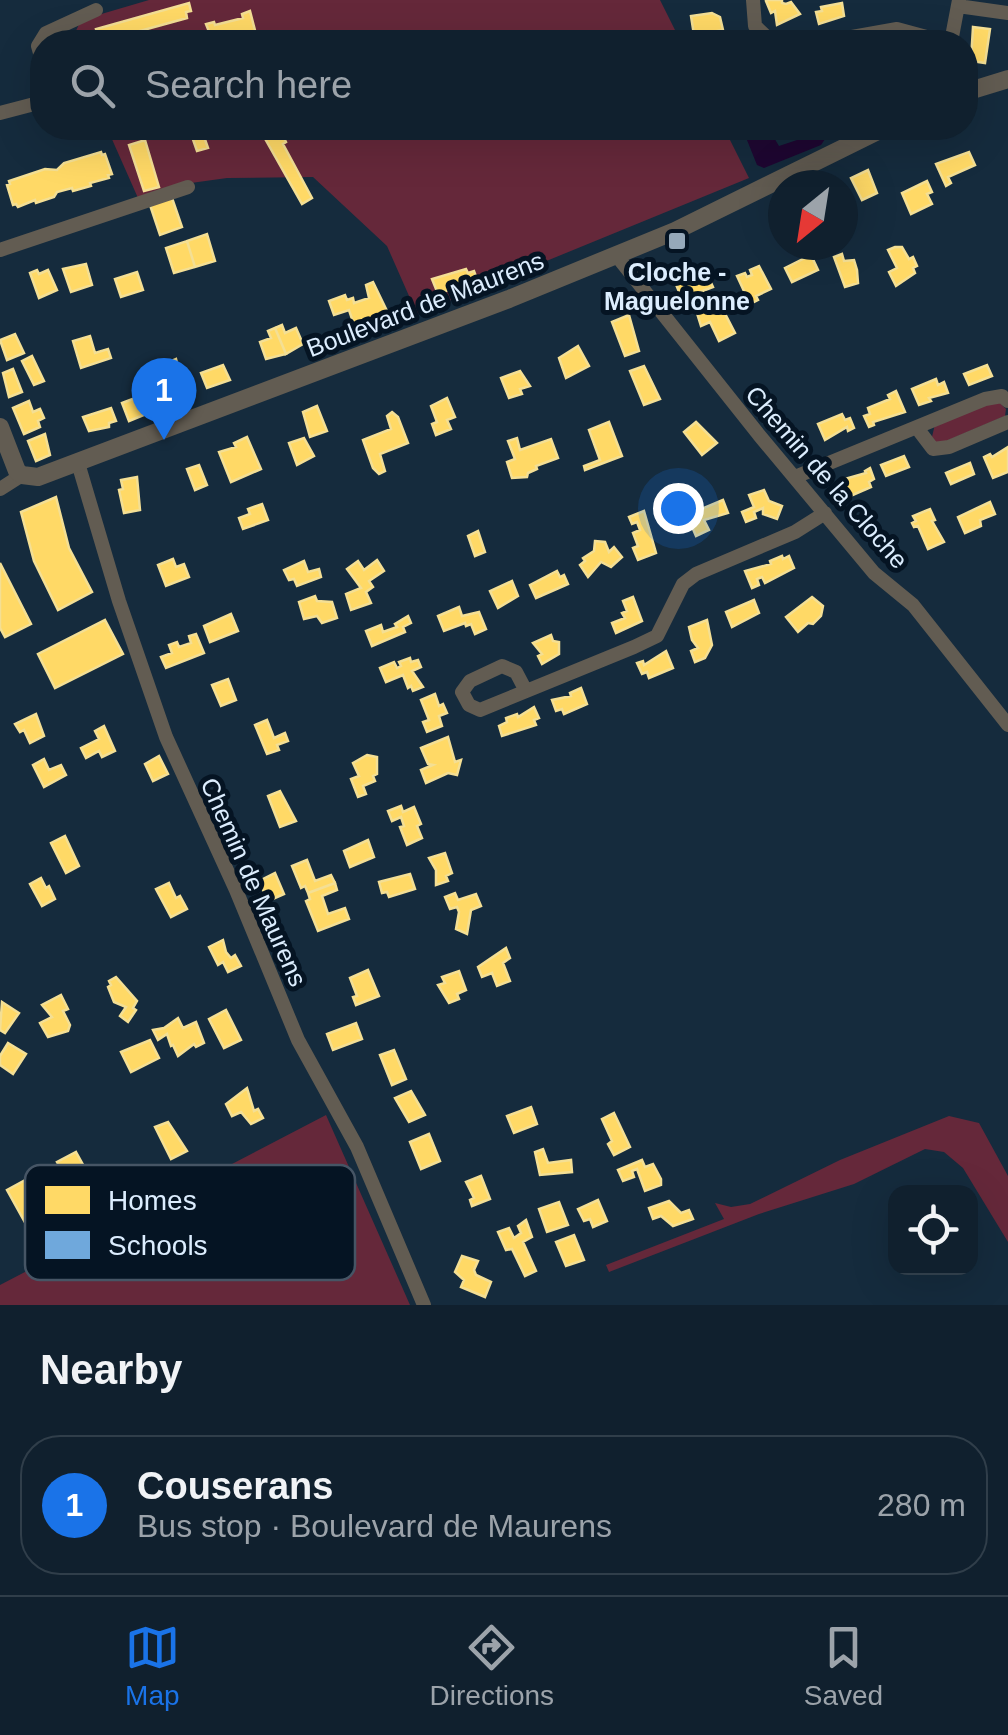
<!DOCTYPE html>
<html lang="en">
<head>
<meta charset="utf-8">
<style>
	:root { --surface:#10202e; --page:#192836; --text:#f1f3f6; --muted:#9ca3aa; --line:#303e4a; --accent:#1a73e8 }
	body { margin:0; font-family:Arial,sans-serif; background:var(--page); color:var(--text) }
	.controls { position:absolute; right:30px; bottom:30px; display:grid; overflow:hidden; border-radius:20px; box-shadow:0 10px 40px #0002 }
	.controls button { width:90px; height:90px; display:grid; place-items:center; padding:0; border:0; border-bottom:2px solid var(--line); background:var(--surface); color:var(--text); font:50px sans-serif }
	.compass { position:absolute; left:768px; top:170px; width:90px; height:90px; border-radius:50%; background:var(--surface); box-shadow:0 10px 40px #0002; rotate:210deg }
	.you { position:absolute; left:678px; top:508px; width:35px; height:35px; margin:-25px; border:8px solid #fff; border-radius:50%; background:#1a73e8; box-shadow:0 0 0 15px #1a73e833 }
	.badge { display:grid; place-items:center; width:65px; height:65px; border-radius:50%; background:var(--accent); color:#fff; font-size:32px; font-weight:700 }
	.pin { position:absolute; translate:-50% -82px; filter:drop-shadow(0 2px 5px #0008) }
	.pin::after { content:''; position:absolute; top:52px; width:35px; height:30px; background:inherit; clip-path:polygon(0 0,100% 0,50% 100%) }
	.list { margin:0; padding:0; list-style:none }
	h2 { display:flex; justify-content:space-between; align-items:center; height:130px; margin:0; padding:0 40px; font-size:42px }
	h2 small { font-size:32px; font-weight:400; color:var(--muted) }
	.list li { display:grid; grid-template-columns:65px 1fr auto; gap:30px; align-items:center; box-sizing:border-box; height:140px; margin:0 20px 20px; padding:0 20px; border:2px solid var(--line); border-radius:40px }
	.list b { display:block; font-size:38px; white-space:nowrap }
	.list p { margin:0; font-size:32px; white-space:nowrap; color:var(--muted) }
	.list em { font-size:32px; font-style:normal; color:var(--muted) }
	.icon { flex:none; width:55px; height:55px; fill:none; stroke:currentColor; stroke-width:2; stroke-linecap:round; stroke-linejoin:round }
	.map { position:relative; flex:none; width:1008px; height:1305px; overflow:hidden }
	.search { position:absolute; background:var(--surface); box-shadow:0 10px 40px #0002; left:30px; right:30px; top:30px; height:110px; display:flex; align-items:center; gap:25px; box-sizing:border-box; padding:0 35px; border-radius:40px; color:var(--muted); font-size:38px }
	.sheet { height:290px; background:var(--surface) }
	nav { display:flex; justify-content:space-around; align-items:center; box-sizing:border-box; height:140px; border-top:2px solid var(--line); background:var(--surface); font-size:28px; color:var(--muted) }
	nav a { display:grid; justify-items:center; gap:5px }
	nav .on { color:var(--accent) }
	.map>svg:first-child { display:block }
	.green { fill:#65283a }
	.water { fill:#1f0732 }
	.homes { fill:#ffd966; stroke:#f4df94; stroke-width:2.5 }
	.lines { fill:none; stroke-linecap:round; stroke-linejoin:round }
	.minor { stroke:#625c52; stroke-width:14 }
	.tertiary { stroke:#625c52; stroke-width:18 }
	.poi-dot { fill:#96a9ba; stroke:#051423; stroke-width:4 }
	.labels { text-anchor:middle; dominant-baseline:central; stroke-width:10; stroke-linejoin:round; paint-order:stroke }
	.poi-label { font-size:25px; font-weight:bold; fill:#dcedfe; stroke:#051423 }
	.street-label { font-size:25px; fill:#dcedfe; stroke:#051423 }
	.key { fill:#051423; stroke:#465565; stroke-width:2.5 }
	.key-label { font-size:28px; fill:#dcedfe }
</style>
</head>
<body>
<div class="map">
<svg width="1008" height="1305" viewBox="0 0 1008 1305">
	<rect width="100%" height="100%" fill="#152b3d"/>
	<path class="green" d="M149 0H660L681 42H77L74 35 81 20Z
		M107 128H724L749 178 417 314 387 246 313 177 227 178 191 183 138 198Z
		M997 400 1006 409 1005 416 944 442H936L932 437 935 424Z
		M326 1115 410 1305H0V1285Z
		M949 1116 979 1123 1008 1176V1242L963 1168 944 1152 925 1149 854 1184 759 1214 609 1272 606 1265 724 1219 715 1203 731 1207 750 1204 840 1160Z"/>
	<path class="water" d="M757 128 770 131 779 146 821 132 827 136 821 145 764 168 757 165 745 135Z"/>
	<path class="homes" d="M768 0H782V3L786 4 791 2 800 14 777 25 775 11 771 13 766 1Z
		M189 3 191 11 186 12 187 18 100 42 96 29Z
		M842 3 844 16 819 24 816 12 822 11 821 7Z
		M250 11 258 42H217L215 33 210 34 206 24 214 22 215 25 243 18 242 14Z
		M712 13 720 17 723 30 694 35 691 16Z
		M973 27 990 29 985 63 971 61Z
		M189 128H201L208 148 197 151Z
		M259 128H279L286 142 283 144 312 198 302 204Z
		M145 140 159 187 144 191 129 145Z
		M101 152 102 155 105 154 112 174 108 175 109 178 90 183 91 186 73 191 72 188 57 192 54 197 36 203 35 200 18 207 16 204 13 205 7 185 10 184 9 181 45 169 57 170 64 163Z
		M969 152 975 165 948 177 951 183 946 186 936 164Z
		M868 170 877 193 862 200 851 178Z
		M927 181 932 192 927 194 932 204 911 214 902 193Z
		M172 198 182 227 160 235 150 205Z
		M207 234 215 261 195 267 187 241Z
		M187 241 195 267 174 273 166 248Z
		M895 247H902L909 259 913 257 917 266 913 268 915 273 896 286 889 272 897 268 888 250Z
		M842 254 844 261 854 260 857 270 858 283 845 287 834 257Z
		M811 255 818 270 792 282 785 268Z
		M86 264 92 285 71 292 63 269Z
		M759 266 771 289 756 296 758 300 750 304 737 276 745 273 747 277 752 275 750 270Z
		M704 267 713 287 682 299 675 282Z
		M466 269 468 273 474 271 480 287 464 293 463 288 457 287 438 294 432 279Z
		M37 270 39 274 48 270 57 290 39 298 30 273Z
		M137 272 143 290 121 297 115 279Z
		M373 282 388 313 354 325 349 310 334 315 329 301 345 295 347 300 353 298 354 303 369 298 366 285Z
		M718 300 735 333 719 341 710 322 701 326 696 310Z
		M629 315 639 351 625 356 612 322Z
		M282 325 285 333 296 328 303 344 286 354 275 328Z
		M275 328 286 354 266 359 260 342 271 338 268 331Z
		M15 334 24 353 7 360 0 340Z
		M90 336 95 353 108 349 111 358 81 368 73 341Z
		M578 346 589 366 566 378 559 358Z
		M32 356 44 381 34 385 22 361Z
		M176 359 181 379 169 383 165 376 157 378 153 369Z
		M223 365 230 380 207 388 201 373Z
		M987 365 992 376 969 385 964 374Z
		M644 366 660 399 644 405 630 371Z
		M13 369 22 392 9 397 3 373Z
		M520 371 530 386 520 389 522 394 509 398 501 378Z
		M936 379 938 385 944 382 948 393 929 398 931 401 919 405 912 389Z
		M186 385 191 397 172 404 167 392Z
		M896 391 905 412 873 422 874 425 869 427 864 416 870 414 868 408 890 399 888 395Z
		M138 397 139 400 145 397 151 412 129 421 122 403Z
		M447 398 455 417 447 420 451 429 436 435 432 424 437 422 431 406Z
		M29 401 33 412 40 409 44 418 38 421 40 427 24 434 13 408Z
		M317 406 327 431 310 437 303 412Z
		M111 408 116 421 109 423V427L89 431 83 417Z
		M392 412 398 417 408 443 380 454 385 471 379 474 373 468 363 440 391 429 387 416Z
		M842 414 845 420 850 418 854 428 848 431 847 427 825 440 818 424Z
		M609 422 622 456 585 470 584 466 600 460 589 430Z
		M696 422 717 443 702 455 684 432Z
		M45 434 50 455 36 461 28 441Z
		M247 437 261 469 231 482 219 452 236 447 234 443Z
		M304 438 314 456 297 465 289 443Z
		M517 438 520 450 551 439 558 458 536 466 537 469 528 473 527 477 512 478 507 462 515 459 508 441Z
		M1008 447V472L993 478 984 457 990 454 992 457Z
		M904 456 909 467 886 476 881 465Z
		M970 463 974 474 951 484 946 473Z
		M199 465 207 485 195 490 187 469Z
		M870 468 874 479 869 482 871 487 848 497 841 480 866 473 865 471Z
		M137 477 140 510 124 513 119 490 123 489 121 480Z
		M764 490 769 501 782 506 777 519 763 514V508L754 512 756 518 746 522 742 512 754 507 749 495Z
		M56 497 69 548 92 592 58 610 34 561 21 512Z
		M723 500 728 513 704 520 709 530 696 536 687 515Z
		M990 502 995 514 980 520 981 526 965 533 958 517Z
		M262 504 268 520 243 529 239 518 250 514 248 509Z
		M930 509 935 520 932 521 944 542 928 549 918 526 914 527 912 523 916 521 913 516Z
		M644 511 656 553 638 560 633 548 638 546 633 533 640 530 637 522 632 524 629 517Z
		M478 531 485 552 475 556 468 536Z
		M595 541 605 542 609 552 614 547 622 557 611 567 601 562 588 577 580 565 585 561 583 558 594 551Z
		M782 556 783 559 789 556 794 568 765 583 762 577 757 579 759 585 752 588 745 571 771 564 770 561Z
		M173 559 176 567 184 564 189 577 166 586 158 565Z
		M377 560 384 571 369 581 373 587 366 592 371 603 351 610 346 594 361 588 347 569 358 561 364 570Z
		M304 561 308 572 319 569 321 577 297 586 294 579 289 580 284 570Z
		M0 563 31 624 5 637 0 628Z
		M557 571 560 577 564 575 568 584 536 598 530 585Z
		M512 581 518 596 498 608 490 591Z
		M315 596 317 601 332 602 337 618 322 623 317 616 304 619 299 602Z
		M633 597 642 621 616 633 612 623 625 618 622 613 627 611 623 601Z
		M812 597 823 606 821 616 813 624 808 623 798 632 786 617Z
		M754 600 759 613 732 627 726 612Z
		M459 607 462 616 479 612 486 629 475 634 471 624 466 626 465 623 444 631 438 616Z
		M231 614 238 631 210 642 204 626Z
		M408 616 411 623 403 627 405 632 372 646 366 631 381 625 383 632 397 627 395 624Z
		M105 620 123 654 55 688 38 654Z
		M707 620 712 645 705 658 695 662 691 651 698 648 692 640 689 627Z
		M196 634 204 653 166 668 161 657 172 653 169 645 177 642 179 647 191 643 189 636Z
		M551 635 553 641 559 642V654L542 664 538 656 542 654 533 643Z
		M666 651 673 668 649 678 647 672 642 674 637 663 643 661 644 665Z
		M410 658 411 662 418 660 421 667 412 671 423 687 413 691 411 686 408 688 403 675 386 682 380 668 394 662 397 668 401 666 399 662Z
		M228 679 236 700 221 706 212 685Z
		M581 688 587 704 564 714 562 709 556 711 552 700 571 696 570 693Z
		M435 694 439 706 443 704 447 713 439 716 442 726 427 732 423 722 429 720 421 700Z
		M534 707 539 718 534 720 536 725 502 736 499 726 507 722 506 718 517 714 518 717Z
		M36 714 44 736 30 743 24 730 20 732 15 724Z
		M267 720 274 738 285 733 288 741 277 745 279 750 267 754 255 725Z
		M104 726 115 751 102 757 99 751 86 758 81 748 99 739 95 731Z
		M448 737 455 762 461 760 457 775 448 773 426 783 421 770 433 765 428 764 421 748Z
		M367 755 377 757V774L373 776 375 781 363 786 366 794 358 797 351 779 359 776 353 763Z
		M159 756 168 774 153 781 145 764Z
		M44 759 49 770 61 765 66 775 44 787 33 765Z
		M280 791 296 821 280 827 268 796Z
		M401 806 403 812 414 807 421 824 417 826 422 838 407 845 400 827 404 826 401 817 392 821 388 811Z
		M65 836 79 866 66 873 51 843Z
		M368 840 374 857 350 867 344 851Z
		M445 853 452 873 446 876 448 881 436 885V870L429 858Z
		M307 860 315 881 331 875 335 883 308 893 305 886 301 888 292 866Z
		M275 873 284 894 268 901 259 881Z
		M410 874 415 889 389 897 387 892 382 893 379 882Z
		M41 878 46 888 49 886 55 899 42 906 30 884Z
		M169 883 176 898 180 896 187 909 171 917 156 889Z
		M335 883 337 890 322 896 328 914 345 908 349 919 318 931 306 901 310 899 308 893Z
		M455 893 458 900 476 894 481 906 471 910 467 934 456 929 459 912 457 907 450 909 445 897Z
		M223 940 226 952 231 958 235 955 241 966 228 972 223 962 218 965 209 947Z
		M506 948 510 958 503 963 510 981 497 986 492 973 482 977 478 967Z
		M368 970 379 996 356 1005 353 997 357 996 350 978Z
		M459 971 466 990 457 994 459 999 449 1003 438 985 445 983 442 977Z
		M116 977 137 1001 133 1008 136 1010 128 1022 120 1016 126 1007 114 1002 108 987 111 985 109 981Z
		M61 995 68 1009 63 1011 70 1025 68 1031 48 1037 40 1023 52 1017 42 1005Z
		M2 1002 19 1013 5 1033 0 1030Z
		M226 1010 241 1040 224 1048 209 1019Z
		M178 1018 183 1028 196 1022 204 1043 196 1047 194 1044 178 1056 173 1045 171 1046 167 1034 158 1040 153 1030 164 1028Z
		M356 1023 362 1039 333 1050 327 1034Z
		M150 1040 159 1058 131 1072 121 1052Z
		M8 1043 26 1054 13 1074 0 1065V1056Z
		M394 1050 406 1079 392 1085 380 1055Z
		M247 1088 254 1111 258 1109 263 1118 251 1124 241 1112 232 1116 226 1104Z
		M411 1091 425 1115 409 1122 395 1098Z
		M531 1107 537 1124 514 1133 507 1116Z
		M614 1113 630 1147 614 1155 608 1144 612 1141 602 1119Z
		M168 1122 187 1151 171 1159 155 1127Z
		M429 1134 440 1161 421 1169 410 1142Z
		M543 1149 548 1163 571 1160 572 1172 540 1175 535 1152Z
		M76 1152 101 1197 82 1207 72 1190 66 1193 75 1211 57 1221 47 1204 41 1207 50 1225 32 1235 7 1190 51 1166 53 1171 60 1167 57 1162Z
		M642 1160 645 1167 653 1164 661 1179V1185L645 1191 637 1169 632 1171 634 1177 623 1181 618 1170Z
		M481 1176 490 1199 472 1206 470 1200 474 1198 466 1182Z
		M598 1200 607 1221 593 1227 590 1219 584 1221 578 1209Z
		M669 1201 681 1213 689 1210 693 1219 673 1226 661 1216 653 1219 649 1208Z
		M559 1202 568 1225 547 1232 539 1209Z
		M526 1220 532 1237 523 1242 536 1271 525 1276 512 1249 506 1250 498 1232 509 1228 514 1238 521 1233 518 1226Z
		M574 1235 584 1260 566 1266 556 1242Z
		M462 1256 478 1261 474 1270 476 1275 491 1282 485 1297 461 1287 464 1280 455 1272Z"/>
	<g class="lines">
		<path class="minor" d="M753 0 755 26 772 42
			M958 6 1008 13
			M824 42 897 29 945 42
			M951 42 959 0
			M42 60 38 46 46 33 96 10
			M0 113 42 102
			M0 250 188 187
			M616 255 759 435 874 573 913 605 1008 725
			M917 428 933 449 949 447 1008 422
			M78 463 119 601 166 737 236 890 298 1040 357 1147 424 1305
			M795 477 985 399 1002 396 1008 401
			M0 489 22 475
			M526 691 516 672 502 666 470 681 462 692 469 705 480 710 634 647 657 636 683 584 696 574 795 532 825 513"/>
		<path class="tertiary" d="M966 92 1008 79
			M0 427 17 471 22 475 38 477 509 299 675 231 884 128"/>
	</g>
	<rect class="poi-dot" x="667" y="231" width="20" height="20" rx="5"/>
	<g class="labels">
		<g class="poi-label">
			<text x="677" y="272">Cloche -<tspan x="677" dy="29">Maguelonne</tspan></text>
		</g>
		<g class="street-label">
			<text transform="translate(425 304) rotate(-21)">Boulevard de Maurens</text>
			<text transform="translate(827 477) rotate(49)">Chemin de la Cloche</text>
			<text transform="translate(254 882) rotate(66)">Chemin de Maurens</text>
		</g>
	</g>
	<rect x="25" y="1165" width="330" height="115" rx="15" class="key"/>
	<rect x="45" y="1186" width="45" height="28" fill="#ffd966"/>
	<rect x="45" y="1231" width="45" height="28" fill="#6fa8dc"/>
	<g class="key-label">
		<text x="108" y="1210">Homes</text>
		<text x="108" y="1255">Schools</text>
	</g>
</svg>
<div class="controls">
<button><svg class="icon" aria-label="locate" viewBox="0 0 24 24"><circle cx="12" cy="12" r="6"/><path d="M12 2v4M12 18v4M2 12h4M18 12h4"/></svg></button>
</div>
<svg class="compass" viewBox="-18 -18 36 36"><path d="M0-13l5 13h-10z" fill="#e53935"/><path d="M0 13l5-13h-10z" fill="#9ca3aa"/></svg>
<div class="you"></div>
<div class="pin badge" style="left:164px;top:440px">1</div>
<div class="search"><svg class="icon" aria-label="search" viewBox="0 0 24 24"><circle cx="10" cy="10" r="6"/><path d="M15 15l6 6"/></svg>Search here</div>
</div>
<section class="sheet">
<h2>Nearby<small></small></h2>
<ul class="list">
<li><span class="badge">1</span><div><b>Couserans</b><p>Bus stop · Boulevard de Maurens</p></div><em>280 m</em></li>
</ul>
</section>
<nav>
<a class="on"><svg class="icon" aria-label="map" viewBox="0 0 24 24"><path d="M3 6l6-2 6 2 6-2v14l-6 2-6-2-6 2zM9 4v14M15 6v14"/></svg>Map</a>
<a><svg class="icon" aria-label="directions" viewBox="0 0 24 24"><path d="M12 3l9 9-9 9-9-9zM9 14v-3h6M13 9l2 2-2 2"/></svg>Directions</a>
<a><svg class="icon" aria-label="saved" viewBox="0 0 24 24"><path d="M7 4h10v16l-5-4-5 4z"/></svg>Saved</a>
</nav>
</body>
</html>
